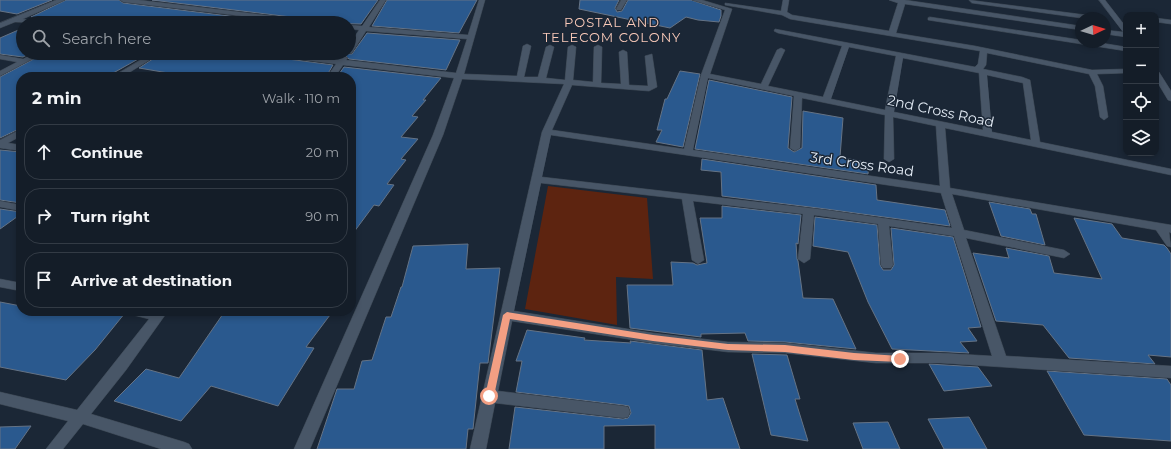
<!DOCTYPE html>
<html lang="en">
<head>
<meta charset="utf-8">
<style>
	:root { --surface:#141d28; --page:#212a34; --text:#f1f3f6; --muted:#9da2a8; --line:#333b45 }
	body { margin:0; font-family:Montserrat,sans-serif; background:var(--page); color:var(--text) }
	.controls { position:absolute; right:12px; top:12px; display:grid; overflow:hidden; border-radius:8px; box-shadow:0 2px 6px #0003 }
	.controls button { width:36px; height:36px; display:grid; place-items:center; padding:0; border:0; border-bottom:1px solid var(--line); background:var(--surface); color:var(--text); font:20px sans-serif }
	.compass { position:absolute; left:1075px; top:12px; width:36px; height:36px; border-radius:50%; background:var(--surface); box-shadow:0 2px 6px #0003; rotate:86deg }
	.stop { position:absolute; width:12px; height:12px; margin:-9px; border:3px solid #f39f83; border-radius:50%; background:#fff }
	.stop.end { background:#f39f83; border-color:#fff; box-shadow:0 1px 4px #0008 }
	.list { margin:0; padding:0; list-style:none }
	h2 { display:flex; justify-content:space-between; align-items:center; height:52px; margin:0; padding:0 16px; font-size:17px }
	h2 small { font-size:13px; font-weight:400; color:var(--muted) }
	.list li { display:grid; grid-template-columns:26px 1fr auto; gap:12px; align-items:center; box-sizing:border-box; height:56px; margin:0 8px 8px; padding:0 8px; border:1px solid var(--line); border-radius:16px }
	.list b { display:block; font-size:15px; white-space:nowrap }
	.list em { font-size:13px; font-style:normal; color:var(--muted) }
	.icon { flex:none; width:22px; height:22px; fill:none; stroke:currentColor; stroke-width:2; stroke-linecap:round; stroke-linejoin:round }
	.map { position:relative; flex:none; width:1171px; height:449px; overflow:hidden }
	.search { position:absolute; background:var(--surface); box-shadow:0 2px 6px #0003; left:16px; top:16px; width:340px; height:44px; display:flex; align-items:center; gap:10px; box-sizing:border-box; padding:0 14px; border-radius:22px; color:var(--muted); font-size:15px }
	.panel { position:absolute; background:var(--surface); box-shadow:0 2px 6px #0003; left:16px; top:72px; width:340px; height:244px; border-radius:16px }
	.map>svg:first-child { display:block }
	.green { fill:#5d2410 }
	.building { fill:#2a598e; stroke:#657385 }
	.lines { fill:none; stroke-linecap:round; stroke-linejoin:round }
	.minor-casing { stroke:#3a4551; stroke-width:1 }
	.minor { fill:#485667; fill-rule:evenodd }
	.route { fill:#f39f83 }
	.labels { text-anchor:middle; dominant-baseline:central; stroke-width:3; stroke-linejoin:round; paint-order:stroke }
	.far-neighbourhood-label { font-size:13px; letter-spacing:1px; fill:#facab9; stroke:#1b2736 }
	.street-label { font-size:14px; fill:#e3ebf5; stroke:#1b2736 }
</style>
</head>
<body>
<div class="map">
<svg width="1171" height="449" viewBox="0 0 1171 449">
	<rect width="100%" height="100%" fill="#1b2736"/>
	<path class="green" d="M548 186 647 198 653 279 616 277 617 325 525 309Z"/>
	<path class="building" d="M0 0H52L17 14 0 11Z
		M66 0H119L123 3 286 23H44L40 21 45 19 31 17Z
		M152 0H378L361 24 320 23 316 20Z
		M387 0H477L459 33 372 26Z
		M580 0H619L615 8 617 12 622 11 628 0H691L721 10V16L719 22 698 20 686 17 670 28 579 9Z
		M23 28V53H31L23 57 0 54V38Z
		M367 33 460 40 446 70 349 59 345 55 339 57 298 53 352 54Z
		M45 53H149L106 77H21V128L0 138V77Z
		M162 53H260L265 56 333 65 326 77H192L139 68Z
		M344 67 441 78 423 100H426L412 116 418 117 401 137 418 139 401 159 406 160 387 184 394 185 379 206 374 205 351 236V77H337Z
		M680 71 700 74 683 147 656 142 662 130H657L665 99H667Z
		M709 80 792 97 788 148 794 152 802 148 803 111 843 118 840 157 869 163 868 174 695 149Z
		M0 150 21 152V203L0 200Z
		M702 159 876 185 877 200 945 210 950 226 826 209 722 196 721 172 701 170Z
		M989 202 1030 209 1032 214H1036L1045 245 1001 236Z
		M722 206 801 215 798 244 796 243 797 259 798 261 803 298 833 299 856 349 785 342 748 341 745 333 701 334V337L630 328 627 285H673L671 262 693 263 697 265 707 263 700 218H722Z
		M0 209 21 212V214L0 229Z
		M815 217 877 225 880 265 883 270H891L894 265 891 228 953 237 981 327 968 328 977 341 960 342 969 353 892 349 868 302 848 252 813 246Z
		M1074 218 1112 224 1122 238 1164 245 1167 248 1171 254V357L1148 355 1155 364 1069 358 1043 325 996 321 973 253 1009 258 1006 248 1049 256 1054 273 1102 279Z
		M468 244 466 269 500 268 488 363H480L473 429H468L466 449H317L337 389H354L362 361 372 360 386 317H391L401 287H402L413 246Z
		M0 302 21 306V311L125 313 95 350 66 380 0 367Z
		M225 311H333L306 347 314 348 278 406 211 386 181 421 114 401 146 369 179 378Z
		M527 330 585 338 584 340 631 343 630 341 702 350 707 400 723 398 740 449H655V425L604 426V449H509L515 407 623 419 628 418 631 413 629 406 623 405 516 392 522 361H516Z
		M752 354 787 355 800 399H795L808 441 771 435Z
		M929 364 978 367 992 386 944 391Z
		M1047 371 1167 379 1171 385V441L1084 435Z
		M969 417 987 449H944L928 419Z
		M888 422 900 449H863L853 423Z
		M31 426 15 449H0V427Z"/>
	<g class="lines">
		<defs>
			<path id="minor" d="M56 0H65L23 19 43 23 15 22 0 28V23Z
				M120 0H139L316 21 319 23H299L123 2Z
				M380 0H386L369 27 468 35 479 0H485L464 74 517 76 523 46 527 44 531 46 524 77H538L546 47 550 45 554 47 546 78 565 80 568 47 572 45 576 47 573 80 593 82 594 47 598 45 602 47 601 83 621 84 619 52 623 50 627 52 629 85 648 86 645 56 652 54 657 87 649 91 572 85 552 130 684 149 701 75 725 10 692 0H702L732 9 710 74 761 84 777 50 781 48 785 50 768 86 823 97 842 46 778 33 774 31 775 29 975 67 978 64 980 51 790 19 782 15 725 5V3L781 11 783 0H789L787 12 792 15 889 31 898 3 889 0H905L1081 26V30L905 4 896 33 975 46 1092 70 1126 69V73L1097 74 1103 86 1108 117 1104 120 1100 117 1095 86 1089 74 987 53 986 65 983 69 1022 77 1030 80 1040 142 1171 169V175L945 128 950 188 1171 225V233L1169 232 1171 247 1167 246 1156 230 952 194 964 230 1064 250 1070 254 1064 258 966 238 1006 356 1171 366V378L940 363H876L785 353 728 352 653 343 512 321 498 391 623 406 628 407 630 412 628 417 623 418 495 403 486 449H470L542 132 564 84 462 79 443 135 310 449H294L433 135 454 78 343 65 335 77H327L336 64 265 55 261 53H284L339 59 344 56 348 58 346 60 456 73 467 39 366 31 352 53H348L349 45 359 30 349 29V25L362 26ZM849 47 896 56 885 110 831 99ZM903 58 979 73 983 130 894 112ZM987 75 1023 83 1031 140 992 132ZM708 78 794 96 790 148 795 151 800 148 802 98 885 115 884 159 889 162 894 159 893 117 936 126 940 186 693 150ZM551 135 941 193 952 228 826 210 542 177ZM541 183 682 199 692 260 698 264 704 260 693 201 803 214 798 259 804 263 810 259 814 215 878 224 881 265 883 268H891L893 265 889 226 954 236 992 356 940 353H876L785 343 728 342 653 333 514 311Z
				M621 0H627L621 10H617L616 9Z
				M969 0 1094 16 1097 18H1081L972 3Z
				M1099 0H1105L1126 27V37L1105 34V30L1123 32Z
				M930 17 1081 40V42H1095L1126 47V51L928 20V18Z
				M1156 18 1171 20V24L1156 22Z
				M34 53H44L0 76V71L17 62 0 59V55L23 59Z
				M152 53H161L130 72 148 75 152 77H112Z
				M1156 72H1159L1171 91V101L1168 100 1156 80Z
				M21 129V136L8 143 21 145V151L0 148V140Z
				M0 201 21 205V211L0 207Z
				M0 279 21 283V291L0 287Z
				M128 311H168L126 370 91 414 184 442 189 444 192 449H161L83 424 63 449H46L68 421 0 404V392L77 410 149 319 129 314Z"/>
		</defs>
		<use href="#minor" class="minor-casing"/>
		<use href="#minor" class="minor"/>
	</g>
	<path class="route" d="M507 312 653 335 728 344 785 345 854 353 900 356 904 359 900 362 854 360 785 352 728 350 653 341 510 319 494 396 489 400 485 396 503 315Z"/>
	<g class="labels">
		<g class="far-neighbourhood-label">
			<text x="612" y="22">POSTAL AND<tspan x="612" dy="15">TELECOM COLONY</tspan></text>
		</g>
		<g class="street-label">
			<text transform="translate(941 111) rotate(12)">2nd Cross Road</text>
			<text transform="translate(862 164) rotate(8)">3rd Cross Road</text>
		</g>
	</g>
</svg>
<div class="controls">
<button>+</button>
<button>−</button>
<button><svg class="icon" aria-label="locate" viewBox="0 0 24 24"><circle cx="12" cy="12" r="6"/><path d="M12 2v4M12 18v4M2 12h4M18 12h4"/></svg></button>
<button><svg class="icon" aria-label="layers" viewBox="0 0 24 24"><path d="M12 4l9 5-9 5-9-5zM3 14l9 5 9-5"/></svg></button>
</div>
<svg class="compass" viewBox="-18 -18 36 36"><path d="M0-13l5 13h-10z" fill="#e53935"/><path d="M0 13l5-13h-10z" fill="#9da2a8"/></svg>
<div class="stop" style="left:489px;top:396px"></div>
<div class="stop end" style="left:900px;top:359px"></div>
<div class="search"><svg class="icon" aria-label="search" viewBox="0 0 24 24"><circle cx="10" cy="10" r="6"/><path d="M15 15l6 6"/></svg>Search here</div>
<section class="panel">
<h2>2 min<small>Walk · 110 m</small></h2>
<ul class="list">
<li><svg class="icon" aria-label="ahead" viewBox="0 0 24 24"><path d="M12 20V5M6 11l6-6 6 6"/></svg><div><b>Continue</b></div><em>20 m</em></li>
<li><svg class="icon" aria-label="right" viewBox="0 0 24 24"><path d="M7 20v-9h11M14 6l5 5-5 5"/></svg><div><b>Turn right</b></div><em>90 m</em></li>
<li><svg class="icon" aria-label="arrive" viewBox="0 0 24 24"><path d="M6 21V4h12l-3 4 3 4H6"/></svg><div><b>Arrive at destination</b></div></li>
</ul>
</section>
</div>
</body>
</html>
